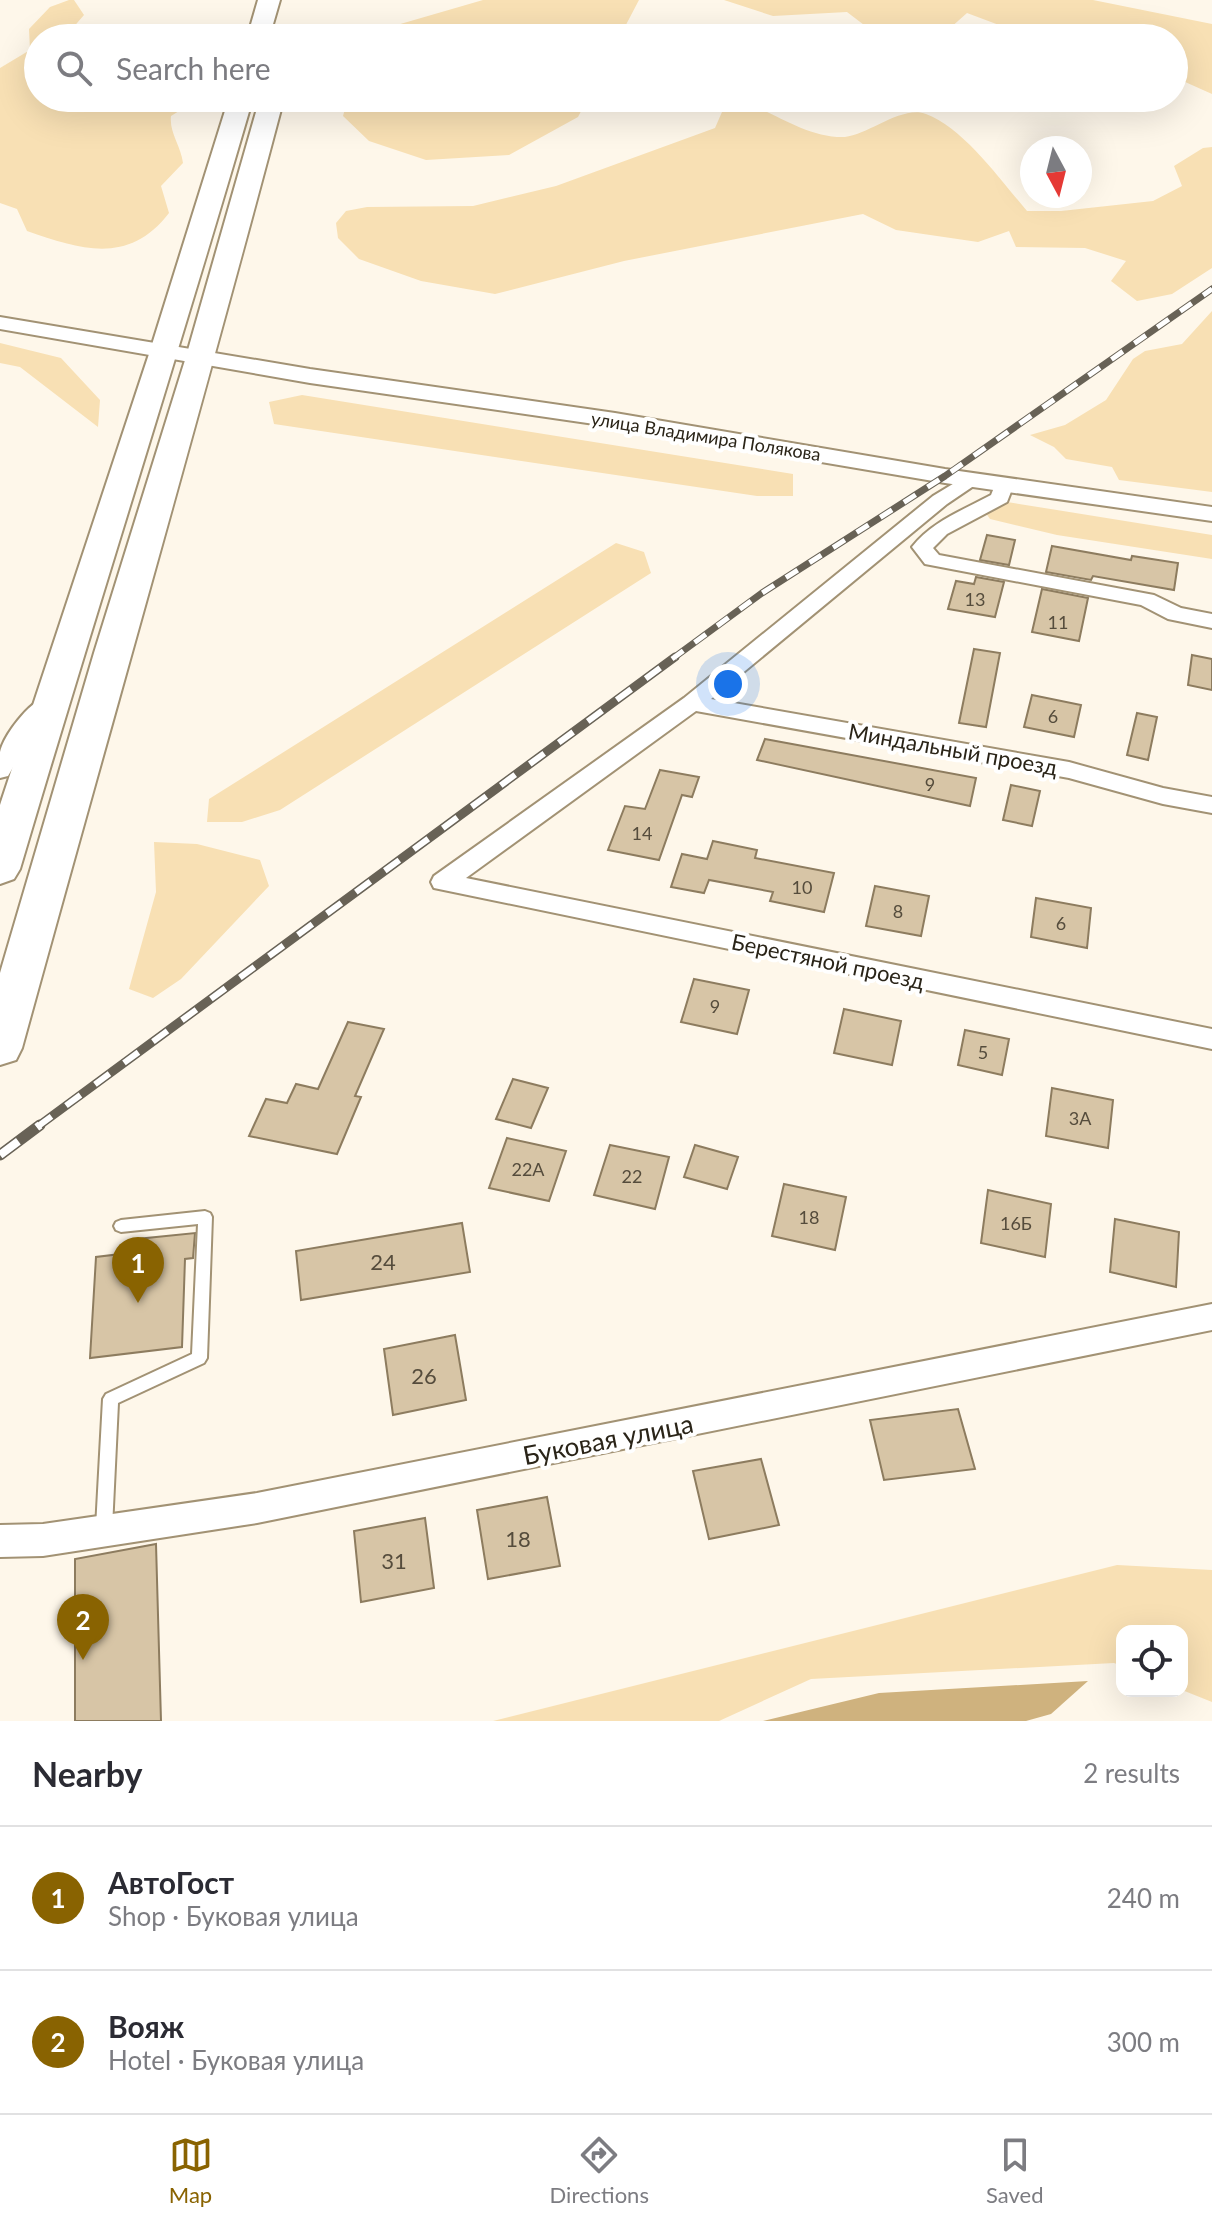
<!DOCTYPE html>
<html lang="en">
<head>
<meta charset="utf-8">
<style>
	:root { --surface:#fff; --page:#f7f7f7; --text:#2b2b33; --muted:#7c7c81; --line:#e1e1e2; --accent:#896301 }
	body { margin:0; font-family:Lato,sans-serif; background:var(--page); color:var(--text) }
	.controls { position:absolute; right:24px; bottom:24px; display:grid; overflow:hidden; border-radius:16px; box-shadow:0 8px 32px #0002 }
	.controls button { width:72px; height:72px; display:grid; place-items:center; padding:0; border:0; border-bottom:2px solid var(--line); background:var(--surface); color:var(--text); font:40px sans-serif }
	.compass { position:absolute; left:1020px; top:136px; width:72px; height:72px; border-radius:50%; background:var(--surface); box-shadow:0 8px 32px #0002; rotate:173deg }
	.you { position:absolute; left:728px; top:684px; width:28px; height:28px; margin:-20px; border:6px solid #fff; border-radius:50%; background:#1a73e8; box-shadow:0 0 0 12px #1a73e833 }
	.badge { display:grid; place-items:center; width:52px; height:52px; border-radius:50%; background:var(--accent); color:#fff; font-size:26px; font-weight:700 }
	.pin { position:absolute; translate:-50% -66px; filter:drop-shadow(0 2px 4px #0008) }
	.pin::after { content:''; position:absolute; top:42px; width:28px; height:24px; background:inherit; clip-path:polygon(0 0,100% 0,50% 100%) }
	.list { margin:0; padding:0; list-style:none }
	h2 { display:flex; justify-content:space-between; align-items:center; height:104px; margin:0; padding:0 32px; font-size:34px }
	h2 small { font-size:26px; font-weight:400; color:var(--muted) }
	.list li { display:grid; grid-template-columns:52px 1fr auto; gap:24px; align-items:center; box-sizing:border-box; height:144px; padding:0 32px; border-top:2px solid var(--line) }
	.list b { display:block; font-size:30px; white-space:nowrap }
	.list p { margin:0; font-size:26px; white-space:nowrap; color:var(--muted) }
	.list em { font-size:26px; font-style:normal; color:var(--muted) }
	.icon { flex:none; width:44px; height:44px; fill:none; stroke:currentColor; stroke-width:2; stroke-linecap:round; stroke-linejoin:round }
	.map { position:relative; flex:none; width:1212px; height:1721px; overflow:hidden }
	.search { position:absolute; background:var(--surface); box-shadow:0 8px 32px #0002; left:24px; right:24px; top:24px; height:88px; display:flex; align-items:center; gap:20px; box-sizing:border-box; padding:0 28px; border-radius:44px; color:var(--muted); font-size:30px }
	.sheet { height:392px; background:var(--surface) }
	nav { display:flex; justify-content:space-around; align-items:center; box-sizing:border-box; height:112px; border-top:2px solid var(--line); background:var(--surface); font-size:22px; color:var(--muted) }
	nav a { display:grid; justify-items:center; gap:4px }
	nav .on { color:var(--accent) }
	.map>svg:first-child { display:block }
	.green { fill:#f8e0b4 }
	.water { fill:#cfb27e }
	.building { fill:#d7c5a6; stroke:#8d7c5f; stroke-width:2 }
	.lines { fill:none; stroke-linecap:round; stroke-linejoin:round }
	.service-casing { stroke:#a29274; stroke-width:4 }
	.minor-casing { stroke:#a29274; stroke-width:4 }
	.tertiary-casing { stroke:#a29274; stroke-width:4 }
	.trunk-casing { stroke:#a29274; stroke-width:4 }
	.service { fill:#fff; fill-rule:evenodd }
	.minor { fill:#fff; fill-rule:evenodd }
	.tertiary { fill:#fff; fill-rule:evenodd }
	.trunk { fill:#fff; fill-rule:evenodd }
	.rail-far3-casing { stroke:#686256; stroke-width:6 }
	.rail-far2-casing { stroke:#686256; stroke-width:7 }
	.rail-far1-casing { stroke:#686256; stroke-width:9 }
	.rail-casing { stroke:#686256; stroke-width:11 }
	.rail-far3 { stroke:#fff; stroke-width:4; stroke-dasharray:11; stroke-linecap:butt }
	.rail-far2 { stroke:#fff; stroke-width:5; stroke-dasharray:14; stroke-linecap:butt }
	.rail-far1 { stroke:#fff; stroke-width:6; stroke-dasharray:18; stroke-linecap:butt }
	.rail { stroke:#fff; stroke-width:8; stroke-dasharray:23; stroke-linecap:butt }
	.labels { text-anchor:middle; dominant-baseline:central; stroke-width:8; stroke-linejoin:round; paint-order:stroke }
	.far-street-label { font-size:18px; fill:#2a2418; stroke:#fff }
	.number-label { font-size:18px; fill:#554c3c }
	.street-label { font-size:22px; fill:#2a2418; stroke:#fff }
	.near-number-label { font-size:22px; fill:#554c3c }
	.near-street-label { font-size:26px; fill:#2a2418; stroke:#fff }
</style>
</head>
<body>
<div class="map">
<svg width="1212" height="1721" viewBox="0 0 1212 1721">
	<rect width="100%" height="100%" fill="#fef7ea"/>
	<path class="green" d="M69 0H74L84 15 64 38H38V98H200L171 116C169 132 181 146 183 163L161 186 169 213C129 265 82 250 27 231L17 209 0 203V68L30 50 29 29 50 7Z
		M483 0H639L619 38H375L390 27Z
		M724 0H1093L1212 24V94L1174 77V38L1063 36 1032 25 1007 28 967 13 949 29 954 38H778L868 28 847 12 773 16Z
		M348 98H588L578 117 509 155 426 160 369 141 343 116Z
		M759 108C785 120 814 138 845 137 868 135 902 105 926 114 965 129 1001 181 1027 211H1061L1153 201 1182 186 1174 166 1203 148 1212 147V268L1172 294 1137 301 1111 281 1126 261 1085 248 1016 247 1009 231 978 242 896 230 863 214 624 261 495 294 421 281 359 259 338 238 336 223 346 211 367 207 473 206 556 186 715 128 722 112Z
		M1212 311V492L1119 480 1112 467 1066 459 1054 447 1030 435 1065 425 1106 400 1133 359 1145 351 1182 344Z
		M0 343 61 358 100 400 98 427 20 367 0 363Z
		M302 395 793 474V496H757L274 424 269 402Z
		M1001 501 1212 535V559L1057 535 990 519 983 509Z
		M616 543 644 552 651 573 280 810 242 822H207L209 799Z
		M154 842 197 844 260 860 269 886 181 979 153 998 129 989 156 892Z
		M1117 1565 1212 1570V1702L1182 1690V1631H1122V1666L1114 1663 811 1679 719 1721H493Z"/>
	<path class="water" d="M1088 1681 1051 1714 1026 1721H763L879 1693Z"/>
	<path class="building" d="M987 535 1015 540 1009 565 980 560Z
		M1052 546 1131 560 1132 556 1178 563 1174 590 1093 576 1091 580 1046 572Z
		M976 577 1004 582 995 617 948 609 956 581 974 584Z
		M1042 589 1088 598 1079 641 1032 632Z
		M974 649 1000 653 986 727 959 723Z
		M1192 655 1212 659V690L1188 685Z
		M1032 695 1081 705 1074 737 1024 727Z
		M1137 713 1157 717 1148 760 1127 755Z
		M765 739 976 778 970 806 757 760Z
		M660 770 699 777 692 797 682 795 659 860 608 850 625 806 645 809Z
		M1011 785 1040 791 1032 826 1003 820Z
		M713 841 757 850 755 858 834 873 824 912 770 901 773 892 709 880 704 893 671 887 682 854 707 859Z
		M875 886 929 896 921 936 866 926Z
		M1036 898 1091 908 1087 948 1031 937Z
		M694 979 749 990 737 1034 681 1022Z
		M844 1009 901 1021 892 1065 834 1053Z
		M348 1022 384 1029 355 1096 361 1097 337 1154 249 1136 266 1099 287 1103 296 1084 318 1089Z
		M965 1030 1009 1039 1002 1075 958 1065Z
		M513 1079 548 1088 531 1128 496 1119Z
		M1052 1088 1113 1100 1108 1148 1046 1136Z
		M507 1138 566 1151 549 1201 489 1188Z
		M610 1145 669 1157 655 1209 594 1195Z
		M695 1145 738 1157 727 1189 684 1177Z
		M784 1184 846 1197 835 1250 772 1236Z
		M988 1190 1051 1204 1045 1257 981 1243Z
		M1115 1219 1179 1232 1176 1287 1110 1272Z
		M462 1223 470 1272 301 1300 296 1251Z
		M195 1233 193 1258 185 1259 182 1347 90 1358 96 1257 137 1252V1239Z
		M455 1335 466 1400 393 1415 384 1349Z
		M958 1409 975 1469 884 1480 870 1420Z
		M761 1459 779 1525 709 1539 693 1471Z
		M547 1497 560 1566 488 1579 477 1510Z
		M425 1518 434 1588 361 1602 354 1531Z
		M156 1544 161 1721H75V1559Z"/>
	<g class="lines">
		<defs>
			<path id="service" d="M205 1211 210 1213 212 1217 207 1358 204 1363 118 1403 112 1528 110 1534 104 1536 98 1534 96 1528 103 1399 106 1394 192 1354 198 1224 121 1232 116 1230 114 1226 116 1222 121 1220Z"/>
			<path id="minor" d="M971 473 981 479 978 483 947 504 711 699 1069 762 1163 788 1212 797V813L1163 804 1069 778 696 711 466 878 1212 1029V1049L434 888 431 882 434 876 684 698 933 496Z
				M1004 478 1014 484 1007 502 947 534 933 548 939 555 1154 595 1181 608 1212 614V628L1168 619 1141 605 925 564 912 547C931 522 963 510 991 495L997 480Z
				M45 698 53 700 56 705 37 726 8 776 0 778C0 770 0 759 0 752 4 735 29 702 45 698Z
				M1212 1304V1330L257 1523 43 1556 0 1557V1525L43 1524 257 1493Z"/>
			<path id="tertiary" d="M0 317 310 369 615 413 945 469 1212 507V521L945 483 615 427 310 383 0 329Z"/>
			<path id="trunk" d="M258 0H280L269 38H247Z
				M229 98H253C178 356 96 611 20 869L14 879 0 884V805L150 351Z
				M260 98H284C200 416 109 731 22 1048L16 1060 0 1065V973L94 653 186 357Z"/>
		</defs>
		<use href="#service" class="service-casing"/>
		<use href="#minor" class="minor-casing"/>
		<use href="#tertiary" class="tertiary-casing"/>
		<use href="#trunk" class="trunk-casing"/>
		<use href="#service" class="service"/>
		<use href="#minor" class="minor"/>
		<use href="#tertiary" class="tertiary"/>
		<use href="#trunk" class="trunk"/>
		<defs>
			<path id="rail-far3" d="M1209 291 1212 289"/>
			<path id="rail-far2" d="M672 659 762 593 945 476 1212 289"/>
			<path id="rail-far1" d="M37 1127 675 657"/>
			<path id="rail" d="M0 1155 40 1125"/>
		</defs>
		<use href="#rail-far3" class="rail-far3-casing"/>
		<use href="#rail-far2" class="rail-far2-casing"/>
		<use href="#rail-far1" class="rail-far1-casing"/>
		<use href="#rail" class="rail-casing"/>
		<use href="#rail-far3" class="rail-far3"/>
		<use href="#rail-far2" class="rail-far2"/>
		<use href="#rail-far1" class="rail-far1"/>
		<use href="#rail" class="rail"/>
	</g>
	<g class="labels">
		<g class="far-street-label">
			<text transform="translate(706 436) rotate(9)">улица Владимира Полякова</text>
		</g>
		<g class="number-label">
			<text x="975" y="599">13</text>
			<text x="1058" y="622">11</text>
			<text x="1053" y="716">6</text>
			<text x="930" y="784">9</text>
			<text x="642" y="833">14</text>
			<text x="802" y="887">10</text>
			<text x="898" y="911">8</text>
			<text x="1061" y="923">6</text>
			<text x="715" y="1006">9</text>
			<text x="983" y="1052">5</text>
			<text x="1080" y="1118">3А</text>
			<text x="528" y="1169">22А</text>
			<text x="632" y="1176">22</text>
			<text x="809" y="1217">18</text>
			<text x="1016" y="1223">16Б</text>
		</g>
		<g class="street-label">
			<text transform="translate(953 749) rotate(10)">Миндальный проезд</text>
			<text transform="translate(828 961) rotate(12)">Берестяной проезд</text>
		</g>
		<g class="near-number-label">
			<text x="383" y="1261">24</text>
			<text x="424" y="1375">26</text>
			<text x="518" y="1538">18</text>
			<text x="394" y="1560">31</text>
		</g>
		<g class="near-street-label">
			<text transform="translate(608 1439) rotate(-11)">Буковая улица</text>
		</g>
	</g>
</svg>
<div class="controls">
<button><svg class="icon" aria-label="locate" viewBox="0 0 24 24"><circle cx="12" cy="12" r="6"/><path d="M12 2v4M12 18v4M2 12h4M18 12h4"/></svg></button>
</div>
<svg class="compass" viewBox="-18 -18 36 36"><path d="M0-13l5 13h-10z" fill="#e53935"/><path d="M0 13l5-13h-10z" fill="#7c7c81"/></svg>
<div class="you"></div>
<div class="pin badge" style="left:138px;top:1303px">1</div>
<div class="pin badge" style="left:83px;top:1660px">2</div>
<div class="search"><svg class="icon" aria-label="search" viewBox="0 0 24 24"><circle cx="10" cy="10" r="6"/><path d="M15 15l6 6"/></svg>Search here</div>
</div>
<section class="sheet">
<h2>Nearby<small>2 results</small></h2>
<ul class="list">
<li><span class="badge">1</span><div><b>АвтоГост</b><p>Shop · Буковая улица</p></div><em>240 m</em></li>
<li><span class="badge">2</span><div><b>Вояж</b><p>Hotel · Буковая улица</p></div><em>300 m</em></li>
</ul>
</section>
<nav>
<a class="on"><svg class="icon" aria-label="map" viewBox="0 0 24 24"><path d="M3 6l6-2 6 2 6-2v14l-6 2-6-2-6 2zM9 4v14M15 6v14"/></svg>Map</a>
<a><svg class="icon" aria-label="directions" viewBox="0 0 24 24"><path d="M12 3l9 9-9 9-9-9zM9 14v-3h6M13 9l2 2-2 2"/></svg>Directions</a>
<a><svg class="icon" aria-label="saved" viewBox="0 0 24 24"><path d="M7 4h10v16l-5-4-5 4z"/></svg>Saved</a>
</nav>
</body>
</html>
